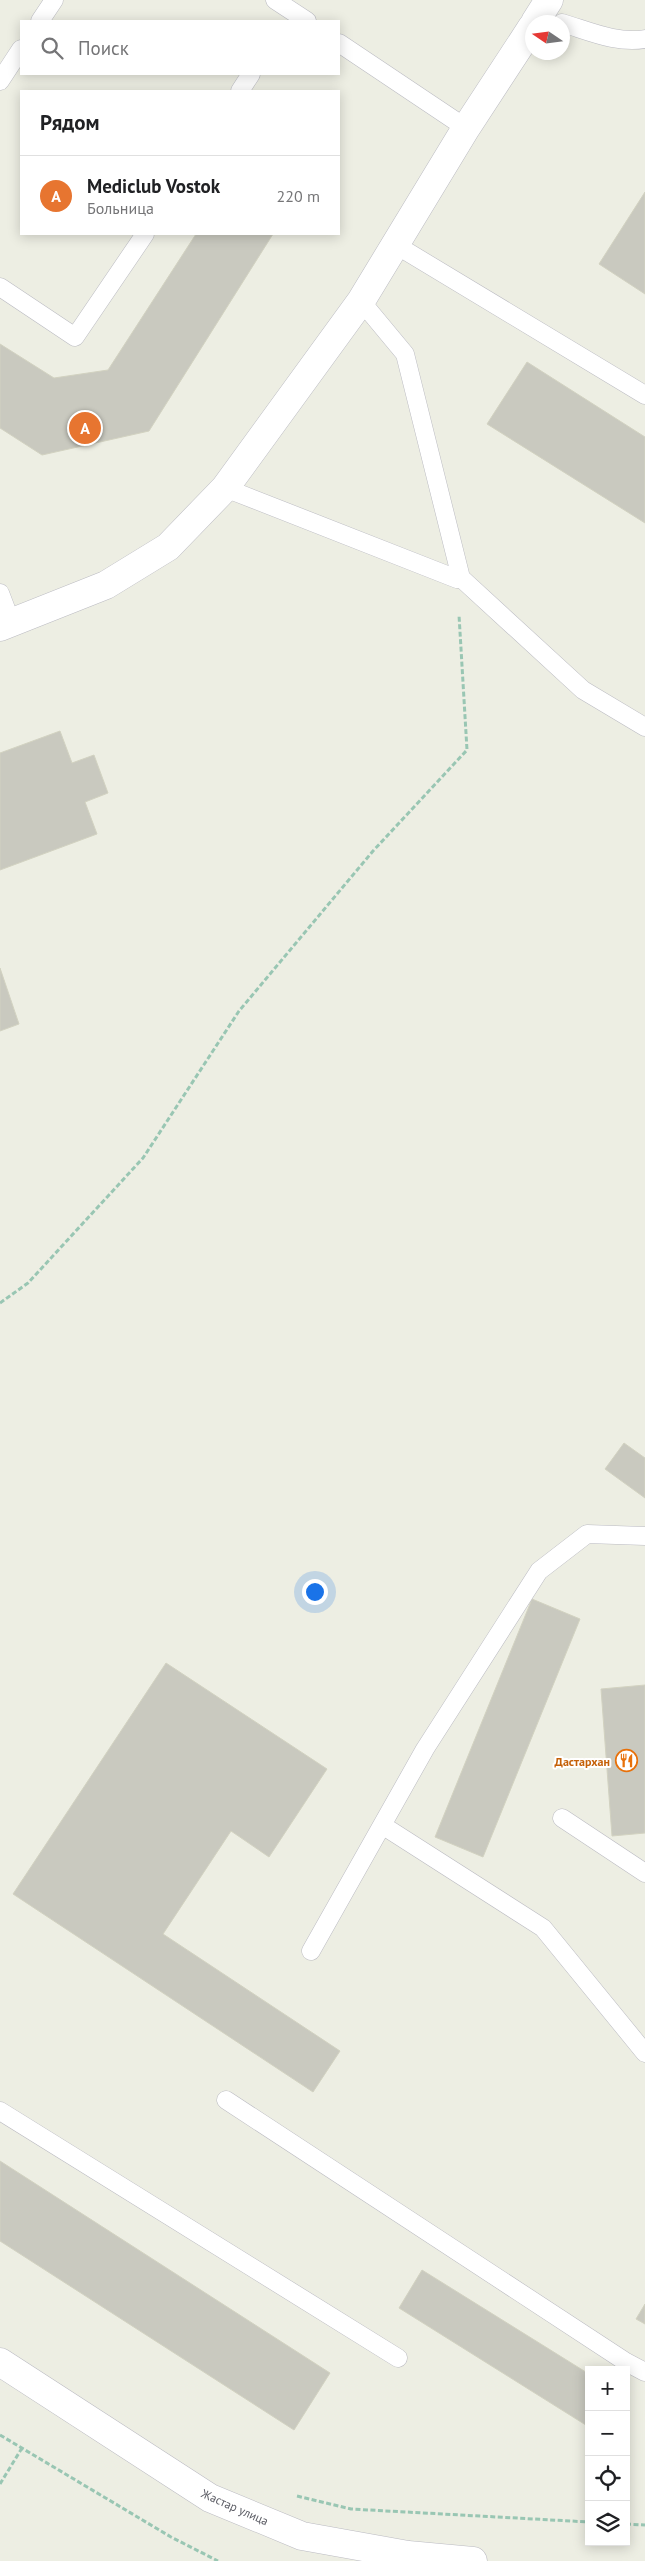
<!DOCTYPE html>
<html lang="ru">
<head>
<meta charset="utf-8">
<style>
	:root { --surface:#fff; --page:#f2f2f2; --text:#202124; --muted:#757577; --line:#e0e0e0; --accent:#e77530 }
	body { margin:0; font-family:"PT Sans",sans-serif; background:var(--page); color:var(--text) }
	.controls { position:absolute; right:15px; bottom:15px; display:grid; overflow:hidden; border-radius:0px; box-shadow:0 2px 12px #0003 }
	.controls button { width:45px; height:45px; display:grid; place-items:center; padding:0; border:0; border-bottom:1px solid var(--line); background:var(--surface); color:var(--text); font:25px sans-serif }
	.compass { position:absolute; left:525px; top:15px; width:45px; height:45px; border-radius:50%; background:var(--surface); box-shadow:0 2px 12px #0003; rotate:283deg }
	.you { position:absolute; left:314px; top:1591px; width:18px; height:18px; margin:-12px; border:4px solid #fff; border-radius:50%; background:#1a73e8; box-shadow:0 0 0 8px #1a73e833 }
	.badge { display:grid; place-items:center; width:32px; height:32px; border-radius:50%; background:var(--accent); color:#fff; font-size:16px; font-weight:700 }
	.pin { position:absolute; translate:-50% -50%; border:2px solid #fff; box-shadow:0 1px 5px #0006 }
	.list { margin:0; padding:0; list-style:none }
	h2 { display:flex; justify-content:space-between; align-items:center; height:65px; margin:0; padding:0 20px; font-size:21px }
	h2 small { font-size:16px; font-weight:400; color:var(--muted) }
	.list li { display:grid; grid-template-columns:32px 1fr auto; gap:15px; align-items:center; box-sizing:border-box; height:80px; padding:0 20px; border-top:1px solid var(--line) }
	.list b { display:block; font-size:19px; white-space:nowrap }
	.list p { margin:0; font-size:16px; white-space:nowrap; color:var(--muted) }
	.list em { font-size:16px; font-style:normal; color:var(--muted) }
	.icon { flex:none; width:28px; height:28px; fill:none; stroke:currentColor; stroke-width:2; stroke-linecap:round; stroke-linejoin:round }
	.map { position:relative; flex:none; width:645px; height:2561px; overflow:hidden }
	.search { position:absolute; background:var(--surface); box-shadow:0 2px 12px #0003; left:20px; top:20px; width:320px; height:55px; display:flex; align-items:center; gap:12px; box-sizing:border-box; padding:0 18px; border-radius:0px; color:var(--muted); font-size:19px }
	.panel { position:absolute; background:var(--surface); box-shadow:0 2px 12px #0003; left:20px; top:90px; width:320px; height:145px; border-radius:0px }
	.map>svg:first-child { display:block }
	.building { fill:#c9c9bf; stroke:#d2d2c1 }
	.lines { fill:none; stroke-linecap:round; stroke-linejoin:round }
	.lane-casing { stroke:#bbbbc2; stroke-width:19 }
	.street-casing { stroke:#bbbbc2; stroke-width:29 }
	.path { stroke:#99c6b3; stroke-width:3; stroke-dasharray:5 2.5; stroke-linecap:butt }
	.lane { stroke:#fff; stroke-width:18 }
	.street { stroke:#fff; stroke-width:28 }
	.labels { text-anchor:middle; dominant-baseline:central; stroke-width:4; stroke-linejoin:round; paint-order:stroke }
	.food-label { font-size:12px; font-weight:bold; fill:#c56008; stroke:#fff; text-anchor:end }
	.street-label { font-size:12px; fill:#5b5c64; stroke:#fff }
</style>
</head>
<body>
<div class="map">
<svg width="645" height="2561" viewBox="0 0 645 2561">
	<rect width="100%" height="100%" fill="#edeee3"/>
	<path class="building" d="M645 192V294L599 264Z
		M196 234H273L149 431 42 455 0 428V344L54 378 108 370Z
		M527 362 645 437V523L487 424Z
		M60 731 72 763 94 755 108 793 85 802 97 834 0 870V753Z
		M0 968 19 1024 0 1031Z
		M624 1443 645 1458V1498L605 1469Z
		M532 1599 580 1619 483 1857 435 1837Z
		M166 1663 327 1769 269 1857 231 1831 163 1934 340 2051 313 2092 13 1894Z
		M645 1685V1833L612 1836 601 1689Z
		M0 2161 330 2373 294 2430 0 2241Z
		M422 2270 589 2374V2427L399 2308Z
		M645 2304V2324L636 2319Z"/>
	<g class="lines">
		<defs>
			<path id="lane" d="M275 0 307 21
				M40 21 54 0
				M562 23C589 31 617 44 645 39
				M339 43 466 128
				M0 81 21 49
				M240 91 251 74
				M396 245 645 395
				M0 287 75 337 145 234
				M361 301 405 354 461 578 583 690 645 727
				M225 488 457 579
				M0 593 11 622
				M562 1818 645 1873
				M382 1825 543 1928 645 2053
				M311 1951 425 1749 539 1571 587 1534 645 1536
				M226 2100 626 2362 645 2372
				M0 2111 398 2358"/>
			<path id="street" d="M535 22 549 0
				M0 627 106 585 168 547 225 488 361 301 466 128 532 27
				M0 2362 210 2498 302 2536 408 2555 473 2561"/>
		</defs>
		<use href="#lane" class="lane-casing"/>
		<use href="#street" class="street-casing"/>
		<path class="path" d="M0 1303 28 1283 143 1158 239 1011 373 851 467 750 459 615
			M0 2435 171 2537 218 2561
			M0 2484 22 2448
			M297 2496 351 2509 589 2522
			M626 2524 645 2525"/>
		<use href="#lane" class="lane"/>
		<use href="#street" class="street"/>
	</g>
	<defs>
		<symbol id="restaurant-ring" viewBox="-11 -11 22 22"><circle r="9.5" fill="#fff" stroke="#e8710a" stroke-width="1.5"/><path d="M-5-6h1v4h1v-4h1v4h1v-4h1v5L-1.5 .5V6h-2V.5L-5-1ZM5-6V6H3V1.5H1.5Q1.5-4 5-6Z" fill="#e8710a"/></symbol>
	</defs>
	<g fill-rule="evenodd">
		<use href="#restaurant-ring" x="614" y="1748" width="25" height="25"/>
	</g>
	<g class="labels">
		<g class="food-label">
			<text x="610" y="1761">Дастархан</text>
		</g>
		<g class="street-label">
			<text transform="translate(235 2507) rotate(24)">Жастар улица</text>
		</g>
	</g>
</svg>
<div class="controls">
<button>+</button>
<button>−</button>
<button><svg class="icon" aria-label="locate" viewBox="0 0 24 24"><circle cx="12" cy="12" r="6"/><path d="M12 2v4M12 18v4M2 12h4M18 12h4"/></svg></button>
<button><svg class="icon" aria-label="layers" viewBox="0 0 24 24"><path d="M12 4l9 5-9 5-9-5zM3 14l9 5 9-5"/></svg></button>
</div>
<svg class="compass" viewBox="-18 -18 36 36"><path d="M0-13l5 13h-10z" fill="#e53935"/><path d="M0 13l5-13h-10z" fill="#757577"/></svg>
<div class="you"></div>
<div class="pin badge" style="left:85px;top:428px">A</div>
<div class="search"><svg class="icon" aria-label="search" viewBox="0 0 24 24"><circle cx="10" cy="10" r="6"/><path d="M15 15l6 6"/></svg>Поиск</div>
<section class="panel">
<h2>Рядом<small></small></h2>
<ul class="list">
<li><span class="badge">A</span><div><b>Mediclub Vostok</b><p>Больница</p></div><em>220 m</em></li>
</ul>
</section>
</div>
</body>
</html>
